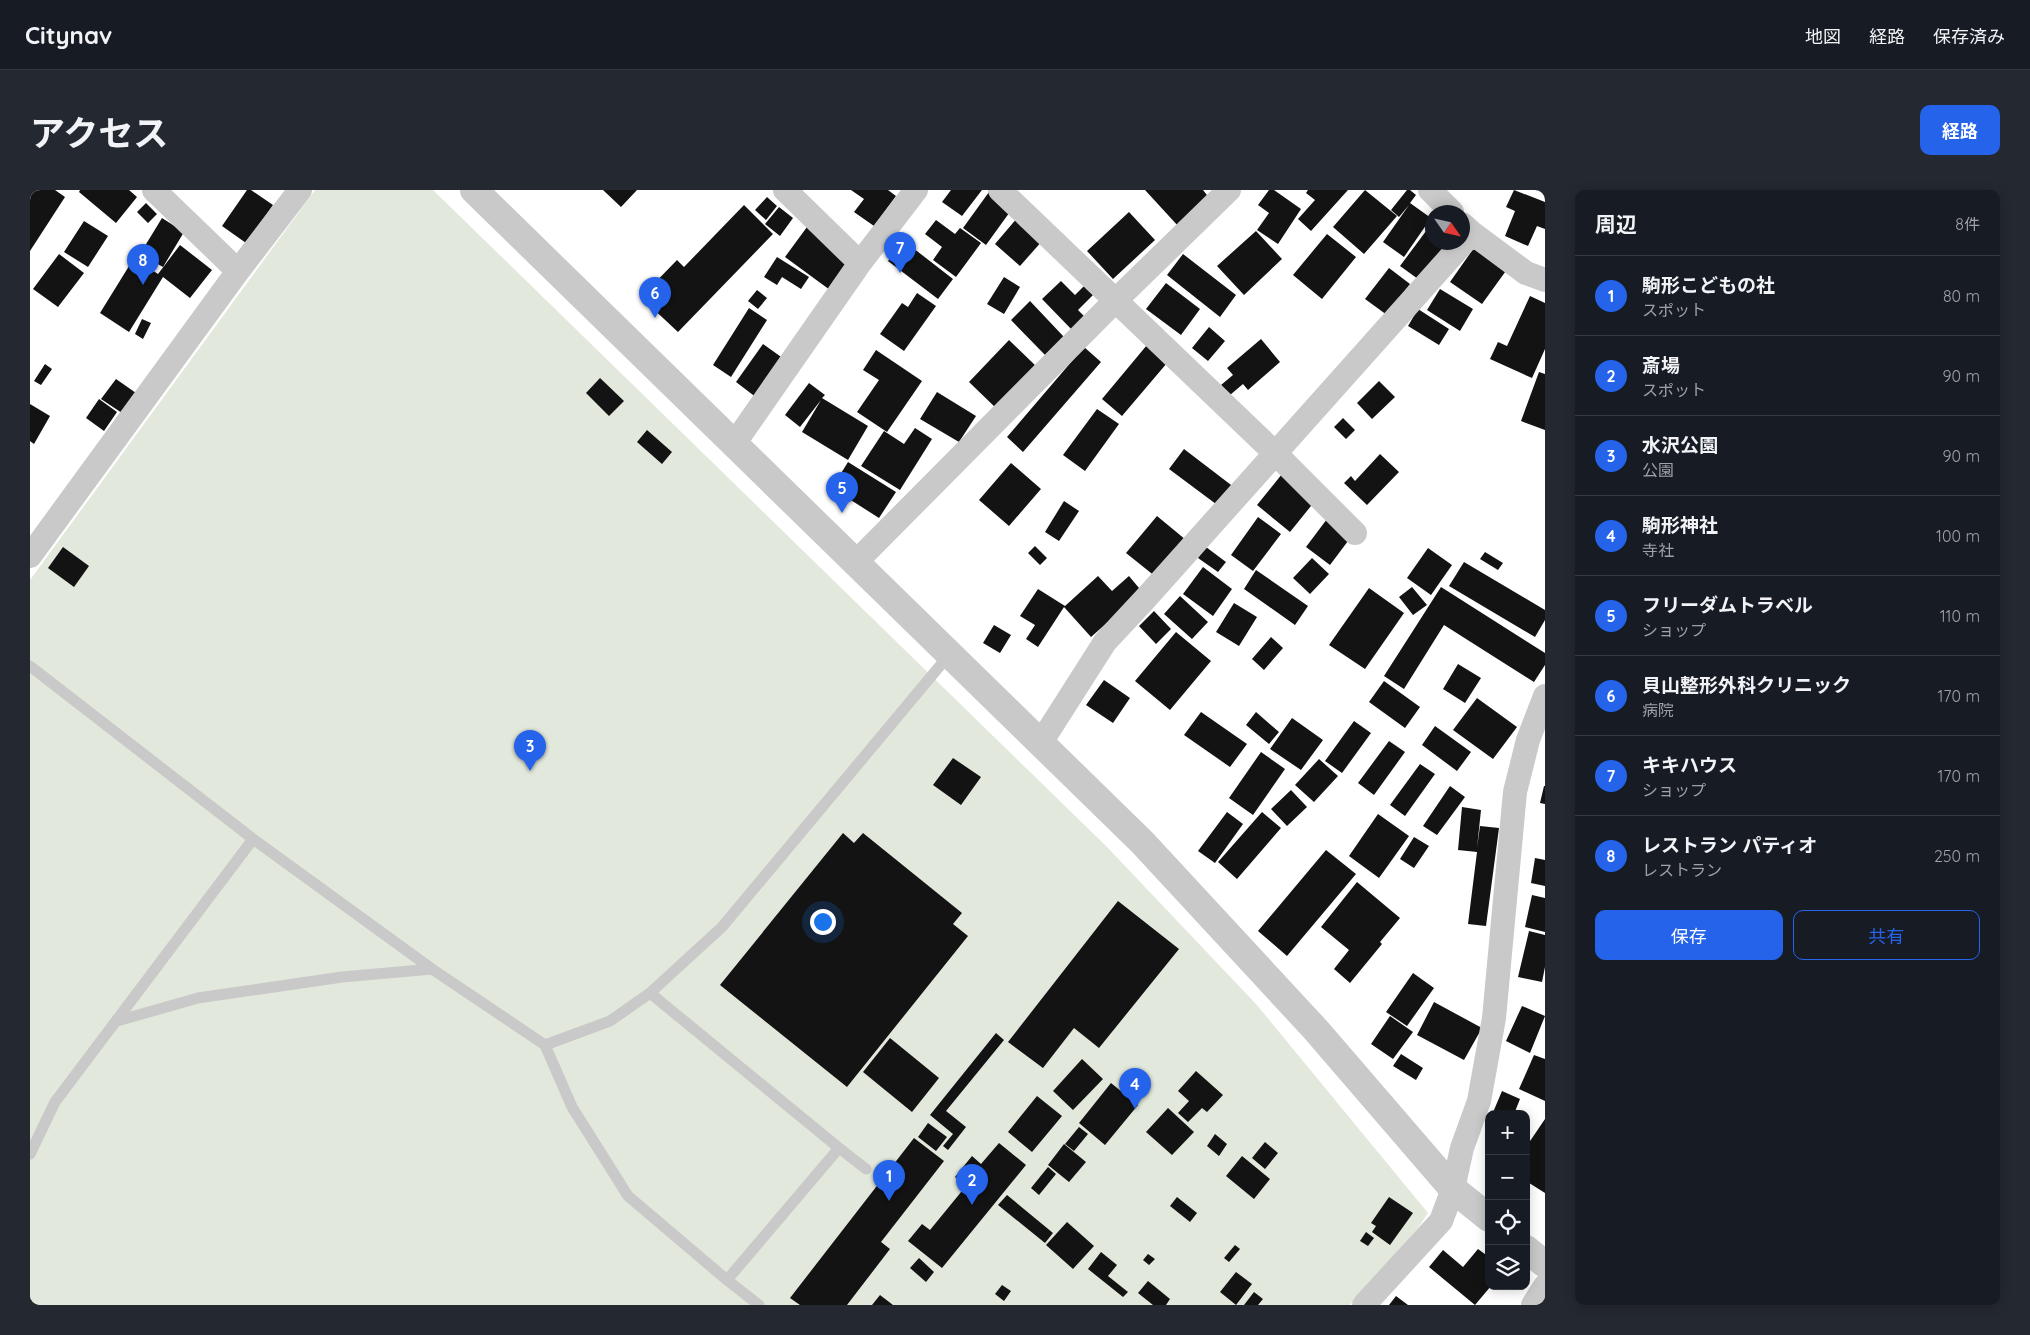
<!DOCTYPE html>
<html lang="ja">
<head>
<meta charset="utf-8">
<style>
	:root { --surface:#171b24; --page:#242831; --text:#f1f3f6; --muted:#9ea1a6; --line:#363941; --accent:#2563eb }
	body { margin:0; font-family:Quicksand,"Noto Sans JP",sans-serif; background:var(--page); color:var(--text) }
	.controls { position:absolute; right:15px; bottom:15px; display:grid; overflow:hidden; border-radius:10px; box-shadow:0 2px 12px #0003 }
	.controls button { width:45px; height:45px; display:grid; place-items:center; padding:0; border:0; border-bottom:1px solid var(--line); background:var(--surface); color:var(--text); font:25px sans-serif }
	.compass { position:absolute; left:1395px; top:15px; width:45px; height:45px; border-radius:50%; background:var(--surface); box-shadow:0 2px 12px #0003; rotate:124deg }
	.you { position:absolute; left:792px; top:731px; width:18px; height:18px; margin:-12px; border:4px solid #fff; border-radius:50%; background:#1a73e8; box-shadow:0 0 0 8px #1a73e833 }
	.badge { display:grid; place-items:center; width:32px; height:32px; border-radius:50%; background:var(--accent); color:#fff; font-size:16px; font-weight:700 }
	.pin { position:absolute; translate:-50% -41px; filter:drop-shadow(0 1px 2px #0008) }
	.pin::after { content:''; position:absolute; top:26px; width:18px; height:15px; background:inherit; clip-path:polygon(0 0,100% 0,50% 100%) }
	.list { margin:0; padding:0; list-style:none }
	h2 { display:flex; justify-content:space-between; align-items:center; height:65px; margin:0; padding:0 20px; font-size:21px }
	h2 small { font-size:16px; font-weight:400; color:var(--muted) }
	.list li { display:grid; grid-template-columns:32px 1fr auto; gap:15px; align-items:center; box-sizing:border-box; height:80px; padding:0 20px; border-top:1px solid var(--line) }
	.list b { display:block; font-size:19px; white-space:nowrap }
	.list p { margin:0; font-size:16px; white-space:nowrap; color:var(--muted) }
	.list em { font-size:16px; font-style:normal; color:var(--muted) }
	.actions { display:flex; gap:10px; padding:15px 20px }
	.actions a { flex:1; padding:11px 0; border:1px solid var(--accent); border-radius:10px; text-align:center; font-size:18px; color:var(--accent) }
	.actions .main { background:var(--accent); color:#fff }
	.icon { flex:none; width:28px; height:28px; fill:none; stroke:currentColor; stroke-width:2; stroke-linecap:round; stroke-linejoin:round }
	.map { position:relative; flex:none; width:1515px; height:1115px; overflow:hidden; border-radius:10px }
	header { display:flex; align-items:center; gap:30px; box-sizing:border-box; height:70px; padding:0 25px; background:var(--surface); border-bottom:1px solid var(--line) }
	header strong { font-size:24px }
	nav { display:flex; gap:28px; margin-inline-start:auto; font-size:18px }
	.intro { display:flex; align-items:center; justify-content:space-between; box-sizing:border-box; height:120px; padding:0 30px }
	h1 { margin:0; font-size:35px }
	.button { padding:12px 22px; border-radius:10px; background:var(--accent); color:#fff; font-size:18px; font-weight:700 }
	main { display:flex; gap:30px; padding:0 30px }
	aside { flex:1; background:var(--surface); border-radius:10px; box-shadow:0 2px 12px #0003 }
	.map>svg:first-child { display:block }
	.green { fill:#e2e8db }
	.building { fill:#131313 }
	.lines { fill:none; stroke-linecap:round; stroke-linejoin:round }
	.service { stroke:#c9c9c9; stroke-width:11 }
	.minor { stroke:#c9c9c9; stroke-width:24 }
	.tertiary { stroke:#c9c9c9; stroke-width:28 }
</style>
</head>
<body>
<header>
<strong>Citynav</strong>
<nav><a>地図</a><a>経路</a><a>保存済み</a></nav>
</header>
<div class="intro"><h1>アクセス</h1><a class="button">経路</a></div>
<main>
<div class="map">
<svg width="1515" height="1115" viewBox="0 0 1515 1115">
	<rect width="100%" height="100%" fill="#fff"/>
	<path class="green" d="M285 0H403L1077 657 1226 814 1398 1023 1388 1038 1320 1115H0V390Z"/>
	<path class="building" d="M0 0H25L35 7 0 61Z
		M50 0H99L107 7 86 33 49 2Z
		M217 0H221L243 15 216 53 192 36Z
		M573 0H607L591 17Z
		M821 0H858L866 6 844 36 824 22 834 9Z
		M921 0H952L932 26 912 12Z
		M1115 0H1173L1180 9 1149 37Z
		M1239 0H1244L1271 19 1248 54 1227 40 1239 23 1228 15Z
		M1278 0H1318L1281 41 1268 29 1285 10 1276 3Z
		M1335 0 1367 26 1334 64 1303 37Z
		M1377 0H1380L1386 5 1380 13 1401 28 1374 67 1353 52 1379 15 1369 27 1361 20Z
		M1484 0 1515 12V39L1507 36 1498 56 1475 46 1485 21 1476 17Z
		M959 2 982 19 956 55 933 38Z
		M737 7 747 16 736 30 725 20Z
		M116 13 127 24 118 33 107 22Z
		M714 15 743 44 648 142 618 114 630 102 619 112 613 105 647 70 654 77Z
		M749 17 763 28 750 46 735 34Z
		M1099 22 1125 50 1083 89 1057 61Z
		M988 27 1013 50 990 76 965 54Z
		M132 28 154 42 133 77 110 64Z
		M906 30 925 44 930 38 951 53 926 87 903 70 912 57 895 44Z
		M54 31 78 46 58 77 34 62Z
		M1402 33V52H1425L1395 94 1370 76Z
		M777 37 822 69 800 100 755 67Z
		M1226 41 1252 69 1214 105 1187 76Z
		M1297 44 1326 67 1292 109 1263 85Z
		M874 51 923 89 908 109 858 71Z
		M150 55 182 80 160 108 133 87 99 142 70 123 104 68 128 84Z
		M1446 55 1478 78 1452 114 1420 92Z
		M29 64 54 83 28 117 3 99Z
		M1153 64 1206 105 1190 127 1137 85Z
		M747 67 779 87 771 99 752 87 747 95 734 87Z
		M1359 78 1380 94 1357 125 1335 109Z
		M974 87 990 97 974 124 957 114Z
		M1031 91 1045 105 1058 92 1067 101 1048 120 1057 129 1044 142 1012 109Z
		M1136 93 1170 119 1151 145 1116 119Z
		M1410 99 1443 119 1430 141 1397 120Z
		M727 100 737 108 728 119 718 111Z
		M887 103 906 116 874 161 850 144 872 113 878 117Z
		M1500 106 1515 113V159L1502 188 1460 169 1468 152 1477 156Z
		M1000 111 1034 147 1015 165 981 130Z
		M719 118 737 130 701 187 683 175Z
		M1388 119 1419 139 1409 155 1378 136Z
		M112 129 121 133 113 149 105 144Z
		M1179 137 1195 151 1178 171 1162 158Z
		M1231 149 1250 172 1218 200 1213 194 1200 205 1191 195 1203 185 1197 178Z
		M979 150 1008 178 968 220 939 192Z
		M733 154 754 169 727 208 706 192Z
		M1117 155 1137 173 1092 226 1072 209Z
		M1054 157 1071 172 993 262 977 247Z
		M846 160 892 191 857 242 827 222 849 190 833 180Z
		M15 174 22 179 11 195 4 191Z
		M1509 182 1515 184V240L1491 231Z
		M570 188 594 211 579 226 556 203Z
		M86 189 106 203 92 223 71 209Z
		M1349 191 1365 207 1342 229 1327 213Z
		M779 193 795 205 792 208 838 236 818 270 772 242 791 210 770 237 755 225Z
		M907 202 946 226 929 252 890 229Z
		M69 209 87 222 74 241 56 228Z
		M0 214 20 226 4 254 0 251Z
		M1067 219 1089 234 1055 281 1033 265Z
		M1313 228 1325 240 1316 249 1304 237Z
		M885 238 902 249 870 300 831 276 854 241 874 254Z
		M617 240 642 262 632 274 607 252Z
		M1154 259 1205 298 1190 317 1139 279Z
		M1350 264 1369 282 1337 315 1314 293 1321 286 1325 291Z
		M818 272 866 302 849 328 802 298Z
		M981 273 1011 299 979 336 949 310Z
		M1252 284 1285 311 1260 342 1227 315Z
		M1034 311 1049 321 1029 351 1015 342Z
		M1127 326 1156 350 1126 387 1096 363Z
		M1228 327 1251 344 1223 381 1201 365Z
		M1297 329 1321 347 1300 375 1276 357Z
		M1005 356 1017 368 1010 375 998 363Z
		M33 357 59 376 44 397 18 378Z
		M1176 357 1196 372 1188 382 1168 368Z
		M1398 358 1422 375 1401 405 1377 388Z
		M1455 362 1473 373 1468 380 1450 369Z
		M1282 368 1299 384 1280 404 1263 388Z
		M1434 372 1515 420V430L1505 447 1419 396Z
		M1173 377 1202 399 1183 426 1153 404Z
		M1226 380 1278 416 1265 435 1214 399Z
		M1068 386 1082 401 1099 386 1114 404 1097 415 1061 447 1034 417 1008 457 996 449 1005 435 990 426 1008 399 1035 416Z
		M1382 397 1397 415 1383 425 1369 407Z
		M1411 397 1515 463V475L1504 492 1414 435 1374 499 1354 486Z
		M1339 398 1374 423 1335 479 1299 455Z
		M1150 406 1178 432 1162 449 1134 424Z
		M1204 413 1227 427 1209 456 1186 442Z
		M1124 421 1141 439 1126 454 1109 436Z
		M964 435 981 445 970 463 953 453Z
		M1146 442 1181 471 1140 520 1105 491Z
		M1241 447 1253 458 1234 480 1222 469Z
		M1428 474 1451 488 1435 513 1413 499Z
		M1074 490 1100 508 1083 533 1056 515Z
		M1354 491 1390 517 1375 538 1339 512Z
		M1447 508 1487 537 1463 569 1423 540Z
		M1171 522 1217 554 1200 577 1154 545Z
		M1226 522 1249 542 1239 554 1216 535Z
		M1262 528 1293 550 1271 580 1240 559Z
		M1324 531 1341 543 1312 583 1295 571Z
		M1405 536 1441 562 1427 581 1392 555Z
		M1359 551 1375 562 1344 605 1328 593Z
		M1231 562 1255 579 1223 625 1199 608Z
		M923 568 951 587 931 615 903 595Z
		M1289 569 1308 586 1284 612 1265 595Z
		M1390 574 1405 584 1375 626 1360 615Z
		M1420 596 1435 607 1407 645 1393 636Z
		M1514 596H1515V614L1510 613Z
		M1261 600 1277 617 1257 636 1241 619Z
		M1432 617 1451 620 1447 658 1450 636 1469 638 1456 736 1438 734 1447 662 1428 660Z
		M1197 622 1213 634 1185 673 1168 661Z
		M1232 622 1251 638 1207 689 1188 672Z
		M1348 624 1379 646 1349 688 1319 666Z
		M813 643 824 653 833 643 932 723 923 734 938 746 817 897 690 795Z
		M1384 647 1399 656 1384 678 1370 669Z
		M1296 660 1326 684 1257 766 1228 741Z
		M1505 668 1515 670V696L1501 693Z
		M1327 692 1370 728 1350 752 1352 754 1320 793 1304 779 1319 760 1291 737Z
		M1502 705 1515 708V742L1495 737Z
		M1088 711 1149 759 1069 858 1044 838 1013 878 978 852Z
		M1499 741 1515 745V777L1512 792 1488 787Z
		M1383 783 1404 798 1377 836 1356 822Z
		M1404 812 1452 838 1434 870 1387 845Z
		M1492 816 1515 826 1500 863 1476 851Z
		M1360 826 1383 842 1363 869 1341 854Z
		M966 843 974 850 916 921 936 937 918 960 913 956 923 944 900 925Z
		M860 848 909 888 882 922 833 882Z
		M1371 864 1393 878 1386 890 1363 876Z
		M1504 865 1515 869V911L1489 899Z
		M1052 869 1073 889 1043 920 1023 901Z
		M1166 881 1193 905 1177 922 1172 918 1158 932 1148 923 1159 911 1148 901Z
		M1081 893 1108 915 1075 955 1049 933Z
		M1472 901 1490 909 1484 924H1473L1464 920Z
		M1007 906 1032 926 1002 962 978 942Z
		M1138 918 1164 942 1142 965 1116 942Z
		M1515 929V1003L1496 991V957Z
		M898 933 917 947 906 961 888 947Z
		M1049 937 1058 944 1044 961 1035 954Z
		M1185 944 1197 954 1189 966 1177 956Z
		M884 948 914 971 851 1052 860 1059 817 1115H770L760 1108Z
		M1235 952 1248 963 1235 979 1222 968Z
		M969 953 996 975 912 1078 878 1051 892 1034 900 1040 936 996 925 987 942 966 951 974Z
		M1034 954 1056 972 1039 992 1018 975Z
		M1212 966 1240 989 1224 1009 1196 986Z
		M1018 977 1026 984 1009 1005 1001 998Z
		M977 1005 1023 1043 1015 1053 968 1015Z
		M1147 1007 1167 1023 1160 1032 1140 1016Z
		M1359 1007 1383 1023 1360 1055 1342 1042 1346 1036 1341 1033Z
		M1037 1032 1064 1056 1043 1079 1016 1055Z
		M1336 1042 1344 1048 1338 1056 1330 1051Z
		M1205 1055 1210 1059 1199 1072 1194 1068Z
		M1448 1059 1459 1067V1096H1461L1445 1115 1399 1077 1413 1060 1433 1077Z
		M1071 1062 1087 1075 1078 1086 1098 1102 1093 1107 1058 1079Z
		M1118 1064 1125 1069 1119 1075 1113 1070Z
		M889 1068 904 1082 896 1092 880 1078Z
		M1206 1082 1222 1094 1206 1115 1190 1102Z
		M1118 1091 1140 1109 1136 1115H1123L1108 1103Z
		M972 1095 981 1101 974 1111 965 1104Z
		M1224 1102 1233 1109 1228 1115H1214Z
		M850 1105 863 1115H842Z
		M1366 1106 1378 1115H1359Z"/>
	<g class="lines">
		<path class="service" d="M0 476 223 649 402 779 515 855 580 831 620 803 692 737 919 465
			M620 803 809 958 697 1090 729 1115
			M87 831 168 808 312 787 402 779
			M515 855 542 917 598 1006 697 1090
			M809 958 836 979
			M0 964 25 912 223 649"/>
		<path class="minor" d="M124 0 208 81
			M755 0 830 73
			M970 0 1246 264 1325 343
			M1400 0 1422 22
			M1432 34 1442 43 1496 83 1515 90
			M704 254 830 73 886 0
			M0 366 208 81 270 0
			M825 373 1085 111 1199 0
			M1010 554 1075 452 1116 408 1442 43
			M1334 1115 1411 1031 1423 999 1432 958 1449 911 1464 828 1485 602 1498 550 1515 506
			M1503 1115 1515 1096"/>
		<path class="tertiary" d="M444 0 1112 652 1286 840 1423 999 1459 1028
			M1496 1059 1515 1074"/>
	</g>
</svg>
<div class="controls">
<button>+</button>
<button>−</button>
<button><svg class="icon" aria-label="locate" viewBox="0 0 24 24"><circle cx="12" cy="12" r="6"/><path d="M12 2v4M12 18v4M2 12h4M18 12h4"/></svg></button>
<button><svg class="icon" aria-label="layers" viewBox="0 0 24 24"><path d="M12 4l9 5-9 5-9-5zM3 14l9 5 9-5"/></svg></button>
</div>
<svg class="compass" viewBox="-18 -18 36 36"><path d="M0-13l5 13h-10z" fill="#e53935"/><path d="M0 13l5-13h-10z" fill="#9ea1a6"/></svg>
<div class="you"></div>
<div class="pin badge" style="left:859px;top:1011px">1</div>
<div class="pin badge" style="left:942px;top:1015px">2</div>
<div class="pin badge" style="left:500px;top:581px">3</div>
<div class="pin badge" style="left:1105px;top:919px">4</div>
<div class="pin badge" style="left:812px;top:323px">5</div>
<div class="pin badge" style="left:625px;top:128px">6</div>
<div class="pin badge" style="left:870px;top:83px">7</div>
<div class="pin badge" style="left:113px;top:95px">8</div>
</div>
<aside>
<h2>周辺<small>8件</small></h2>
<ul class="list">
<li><span class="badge">1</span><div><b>駒形こどもの社</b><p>スポット</p></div><em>80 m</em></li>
<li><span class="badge">2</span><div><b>斎場</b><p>スポット</p></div><em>90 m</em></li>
<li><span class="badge">3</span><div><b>水沢公園</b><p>公園</p></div><em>90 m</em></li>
<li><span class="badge">4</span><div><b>駒形神社</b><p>寺社</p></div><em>100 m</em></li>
<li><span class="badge">5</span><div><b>フリーダムトラベル</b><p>ショップ</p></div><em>110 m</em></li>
<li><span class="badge">6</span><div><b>貝山整形外科クリニック</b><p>病院</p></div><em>170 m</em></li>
<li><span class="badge">7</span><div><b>キキハウス</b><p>ショップ</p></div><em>170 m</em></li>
<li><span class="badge">8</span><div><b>レストラン パティオ</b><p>レストラン</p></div><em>250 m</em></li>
</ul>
<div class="actions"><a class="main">保存</a><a>共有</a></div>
</aside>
</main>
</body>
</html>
